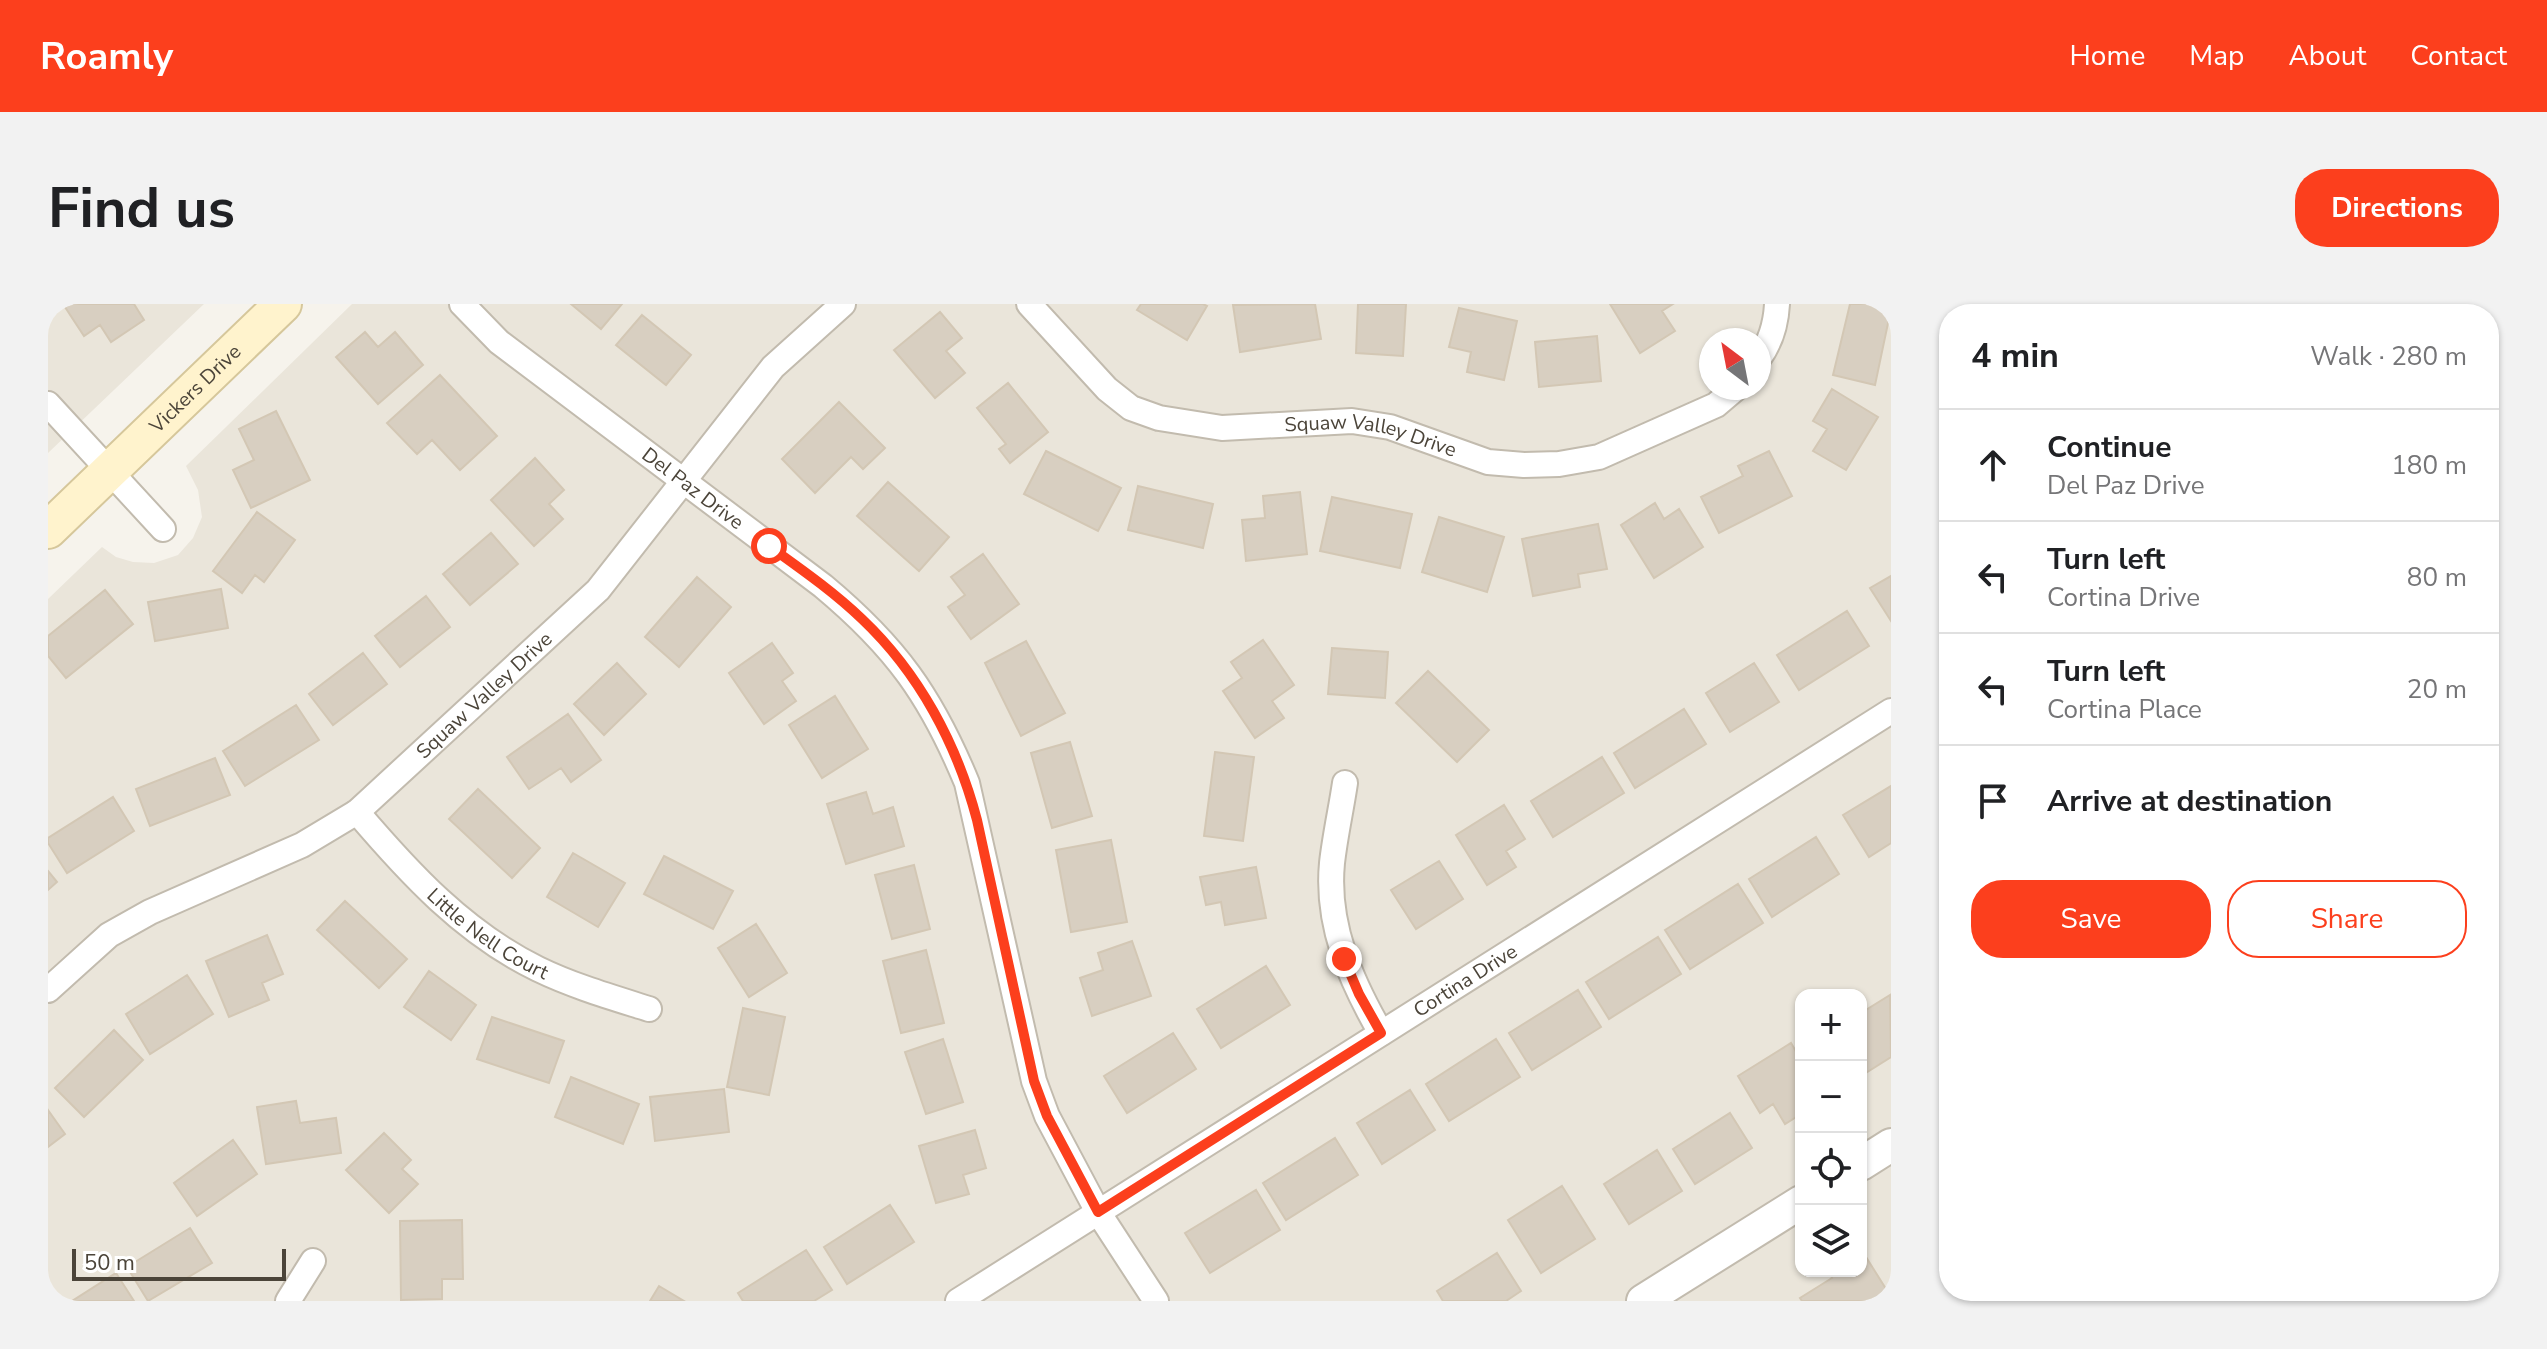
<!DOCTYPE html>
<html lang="en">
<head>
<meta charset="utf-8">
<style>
	:root { --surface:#fff; --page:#f2f2f2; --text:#202124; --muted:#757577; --line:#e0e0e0; --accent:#fc3f1d }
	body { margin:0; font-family:"Nunito Sans",sans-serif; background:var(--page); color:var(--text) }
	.controls { position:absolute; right:24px; bottom:24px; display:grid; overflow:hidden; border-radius:16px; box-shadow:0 2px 6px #0004 }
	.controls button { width:72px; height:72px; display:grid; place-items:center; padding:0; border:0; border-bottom:2px solid var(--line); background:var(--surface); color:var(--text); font:40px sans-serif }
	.compass { position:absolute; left:1651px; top:24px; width:72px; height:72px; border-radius:50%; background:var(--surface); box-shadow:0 2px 6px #0004; rotate:328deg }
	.scale { position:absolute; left:24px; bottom:20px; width:214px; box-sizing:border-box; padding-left:8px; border:4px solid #4b4439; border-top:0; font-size:22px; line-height:28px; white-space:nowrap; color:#4b4439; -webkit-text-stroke:6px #fff; paint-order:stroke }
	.stop { position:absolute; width:24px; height:24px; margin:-18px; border:6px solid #fc3f1d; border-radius:50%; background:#fff }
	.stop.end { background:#fc3f1d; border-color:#fff; box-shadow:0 2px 8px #0008 }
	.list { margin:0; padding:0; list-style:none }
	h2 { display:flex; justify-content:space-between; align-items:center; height:104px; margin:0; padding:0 32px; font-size:34px }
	h2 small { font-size:26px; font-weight:400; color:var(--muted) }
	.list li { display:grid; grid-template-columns:52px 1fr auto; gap:24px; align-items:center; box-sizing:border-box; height:112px; padding:0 32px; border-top:2px solid var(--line) }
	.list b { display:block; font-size:30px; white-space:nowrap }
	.list p { margin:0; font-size:26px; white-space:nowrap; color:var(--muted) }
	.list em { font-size:26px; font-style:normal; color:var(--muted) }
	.actions { display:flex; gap:16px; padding:24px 32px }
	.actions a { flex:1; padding:18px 0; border:2px solid var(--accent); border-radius:32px; text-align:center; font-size:28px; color:var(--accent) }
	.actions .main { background:var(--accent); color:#fff }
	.icon { flex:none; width:44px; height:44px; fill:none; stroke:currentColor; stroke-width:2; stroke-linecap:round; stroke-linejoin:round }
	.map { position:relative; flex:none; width:1843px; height:997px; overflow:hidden; border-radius:32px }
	header { display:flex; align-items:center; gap:48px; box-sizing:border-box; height:112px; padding:0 40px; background:var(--accent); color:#fff }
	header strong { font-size:38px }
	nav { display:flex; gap:44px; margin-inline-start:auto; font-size:28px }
	.intro { display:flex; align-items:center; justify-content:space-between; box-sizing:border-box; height:192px; padding:0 48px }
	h1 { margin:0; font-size:56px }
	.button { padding:20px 36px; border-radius:32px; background:var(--accent); color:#fff; font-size:28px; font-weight:700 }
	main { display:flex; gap:48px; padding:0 48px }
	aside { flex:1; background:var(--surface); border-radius:32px; box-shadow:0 2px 6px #0004 }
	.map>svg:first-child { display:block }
	.residential { fill:#eae5da; fill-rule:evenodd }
	.building { fill:#d8cfc1; stroke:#d3c7b4; stroke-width:2 }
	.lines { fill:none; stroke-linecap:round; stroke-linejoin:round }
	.minor-casing { stroke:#c2bbae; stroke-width:28 }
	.tertiary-casing { stroke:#c2bbae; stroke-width:36 }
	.secondary-casing { stroke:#d6c79b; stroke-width:40 }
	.minor { stroke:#fff; stroke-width:24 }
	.tertiary { stroke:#fff; stroke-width:32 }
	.secondary { stroke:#fff3cd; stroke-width:36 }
	.route { stroke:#fc3f1d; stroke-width:10 }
	.labels { text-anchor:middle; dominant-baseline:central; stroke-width:6; stroke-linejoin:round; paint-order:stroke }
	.street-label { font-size:20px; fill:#4b4439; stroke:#fff }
</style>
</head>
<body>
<header>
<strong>Roamly</strong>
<nav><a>Home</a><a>Map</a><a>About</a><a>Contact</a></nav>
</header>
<div class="intro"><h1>Find us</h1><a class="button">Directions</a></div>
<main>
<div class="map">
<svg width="1843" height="997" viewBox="0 0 1843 997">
	<rect width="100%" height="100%" fill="#f6f3ec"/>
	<path class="residential" d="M0 0H156L0 149Z
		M304 0H1843V997H0V295L54 243 68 253 85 258 106 259 130 251 145 234 154 213 150 186 138 162ZM1663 36H1711V84H1663ZM1753 691H1813V967H1753Z"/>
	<path class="building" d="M15 0H86L96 16 63 38 52 21 36 32Z
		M523 0H574L553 25Z
		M1093 0H1155L1159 2 1139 36 1089 6Z
		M1267 0 1273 35 1192 48 1185 1Z
		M1310 0H1358L1355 52 1308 49Z
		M1562 0H1625L1614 7 1627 27 1592 49Z
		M1802 0H1820L1843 5 1827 81 1785 71Z
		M1411 4 1469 17 1456 76 1419 68 1423 48 1401 43Z
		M892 8 914 34 898 47 917 69 887 94 846 46Z
		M594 11 643 51 618 81 568 41Z
		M317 28 330 43 347 28 375 61 330 100 288 53Z
		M1549 32 1553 77 1491 83 1487 38Z
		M392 71 449 132 412 166 384 136 369 150 339 119Z
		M960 79 1000 128 962 159 951 145 958 140 929 104Z
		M1784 85 1830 113 1798 166 1765 147 1779 125 1765 117Z
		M791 98 837 144 815 165 803 153 767 189 734 155Z
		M228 107 262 176 203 204 185 166 206 156 191 125Z
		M998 147 1073 184 1050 227 976 190Z
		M1721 147 1744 192 1671 229 1653 193 1695 172 1690 162Z
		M487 154 516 186 501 200 515 215 486 242 443 196Z
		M840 178 901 233 871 267 809 212Z
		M1090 182 1165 200 1155 244 1080 226Z
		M1252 188 1259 250 1198 257 1194 216 1217 214 1215 192Z
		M1284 193 1364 210 1352 264 1272 247Z
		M1607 199 1616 215 1631 205 1655 243 1606 274 1573 221Z
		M209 208 247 236 216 278 207 271 194 289 165 267Z
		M1391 213 1456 233 1439 288 1374 268Z
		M1550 220 1559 265 1530 270 1532 283 1485 292 1474 235Z
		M443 229 470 260 422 301 395 270Z
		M935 250 971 300 923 335 900 303 917 291 903 273Z
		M1843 272V317L1822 284Z
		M649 273 683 303 631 363 597 333Z
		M173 285 180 324 107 337 100 298Z
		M57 286 85 320 18 374 0 352V332Z
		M378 292 402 323 352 363 327 332Z
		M1799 307 1821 342 1751 386 1729 351Z
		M1215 336 1246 381 1224 397 1236 414 1207 434 1175 387 1194 374 1183 358Z
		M978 337 1017 409 973 432 937 359Z
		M724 339 745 369 734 377 748 397 716 420 681 369Z
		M1284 344 1340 348 1337 394 1280 390Z
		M315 349 339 380 285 421 261 390Z
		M569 359 598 390 556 431 526 400Z
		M1706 359 1731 398 1682 428 1658 389Z
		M1380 367 1441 426 1409 458 1348 399Z
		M787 392 820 445 774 474 741 421Z
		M248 401 271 436 197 482 175 447Z
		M1636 405 1658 440 1587 484 1566 449Z
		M520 410 553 456 523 478 513 464 481 485 459 453Z
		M1022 438 1044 512 1004 524 983 449Z
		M1167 448 1206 453 1195 537 1156 532Z
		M1554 453 1576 489 1505 533 1483 497Z
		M167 454 182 491 102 522 88 485Z
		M1843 482V539L1821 553 1795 511Z
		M430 485 492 544 464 574 401 515Z
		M818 488 825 510 845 503 856 542 798 560 779 500Z
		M65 493 86 527 19 569 0 539V534Z
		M1456 501 1477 535 1458 547 1468 563 1439 581 1408 531Z
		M1768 533 1791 570 1724 613 1701 575Z
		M1063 536 1079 618 1023 628 1008 546Z
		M525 549 577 579 550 623 499 593Z
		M616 552 685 587 665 625 596 590Z
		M1391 557 1415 595 1368 625 1343 586Z
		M866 561 882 625 844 635 827 571Z
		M1208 563 1218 614 1177 621 1173 598 1158 601 1152 573Z
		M0 567 9 578 0 586Z
		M1690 580 1715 619 1642 665 1617 626Z
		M297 597 359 655 331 684 269 626Z
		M708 620 739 669 701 693 670 644Z
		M219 631 235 670 214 679 221 696 181 713 158 657Z
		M1610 633 1633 670 1561 715 1538 678Z
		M1084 637 1103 692 1044 712 1032 674 1055 666 1050 649Z
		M878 646 896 719 853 729 835 657Z
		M1218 662 1242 701 1173 744 1149 705Z
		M381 667 428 701 403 736 356 703Z
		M139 671 165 710 102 750 78 710Z
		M1530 686 1553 723 1484 766 1461 729Z
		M1842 691 1843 753 1813 772V709Z
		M695 704 737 713 721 791 679 783Z
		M444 713 516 737 501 779 429 755Z
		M66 726 95 756 36 813 7 784Z
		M1125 729 1148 765 1079 809 1056 772Z
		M895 735 915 798 878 810 857 748Z
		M1448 735 1472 773 1401 817 1378 780Z
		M1743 739 1753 756V810L1737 820 1725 800 1712 809 1690 772Z
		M523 773 591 800 575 840 507 813Z
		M676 785 681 828 607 837 602 793Z
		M1362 786 1387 826 1334 860 1309 819Z
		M248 797 252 819 288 814 293 849 218 860 209 803Z
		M0 806 17 830 0 843Z
		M1682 809 1704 844 1647 880 1625 845Z
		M927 826 938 864 915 871 921 890 888 899 871 842Z
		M336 829 363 856 354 865 370 880 341 909 298 866Z
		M1287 834 1310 871 1238 916 1215 879Z
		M185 836 209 870 149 912 126 879Z
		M1609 846 1634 887 1581 920 1556 880Z
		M1514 882 1547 935 1493 969 1460 916Z
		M1208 886 1232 926 1162 969 1137 929Z
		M842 901 866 938 799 980 776 943Z
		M414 916 415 975H394V995L353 996 352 917Z
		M142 924 164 959 100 997 79 963Z
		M1813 945 1843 993V997H1754L1752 994 1784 974 1780 967H1813Z
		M758 946 784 986 766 997H695L690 989Z
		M1449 949 1473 987 1458 997H1395L1389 987Z
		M68 969 86 997H24Z
		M611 982 636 997H602Z"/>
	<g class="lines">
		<defs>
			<g id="minor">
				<path id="s1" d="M414 0 451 38 775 282C848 343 883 392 919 479L986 777 999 812 1050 908 1108 997"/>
				<path id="s2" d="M981 0 1059 85 1083 104 1111 114 1174 124 1304 117 1342 123 1440 158 1476 161 1511 160 1551 153 1668 101 1688 84"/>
				<path d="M1711 54C1722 39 1728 19 1729 0"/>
				<path d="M0 100 115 225"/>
				<path d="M1297 479C1293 506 1287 532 1284 559 1278 621 1303 677 1333 729"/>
				<path id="s3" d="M309 508C361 569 416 629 490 665 525 682 563 693 601 705"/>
				<path id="s4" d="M0 686 61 631 102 608 254 541 309 508 550 286 725 63 795 0"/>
				<path d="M240 997 265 957"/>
				<path id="s5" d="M910 997 1843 407"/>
			</g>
			<path id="tertiary" d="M1813 860 1843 841
				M1595 997 1753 898"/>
			<g id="secondary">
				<path id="s6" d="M0 226 235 0"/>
			</g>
		</defs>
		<use href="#minor" class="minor-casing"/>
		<use href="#tertiary" class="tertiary-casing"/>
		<use href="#secondary" class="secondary-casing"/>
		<use href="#minor" class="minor"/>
		<use href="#tertiary" class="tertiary"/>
		<use href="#secondary" class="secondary"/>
	</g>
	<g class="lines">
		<path class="route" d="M721 242C753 265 786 288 814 315 871 369 909 440 929 516L986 777 999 812 1050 908 1333 729 1311 690 1296 655"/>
	</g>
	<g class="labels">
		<g class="street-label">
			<text stroke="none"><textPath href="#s6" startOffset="204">Vickers Drive</textPath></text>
			<text stroke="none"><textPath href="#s2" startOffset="390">Squaw Valley Drive</textPath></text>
			<text stroke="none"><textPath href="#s1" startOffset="296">Del Paz Drive</textPath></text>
			<text stroke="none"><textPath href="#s4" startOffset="532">Squaw Valley Drive</textPath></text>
			<text stroke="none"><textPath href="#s3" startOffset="180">Little Nell Court</textPath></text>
			<text stroke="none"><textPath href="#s5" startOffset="600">Cortina Drive</textPath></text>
		</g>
	</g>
</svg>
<div class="controls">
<button>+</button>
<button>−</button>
<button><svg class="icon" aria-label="locate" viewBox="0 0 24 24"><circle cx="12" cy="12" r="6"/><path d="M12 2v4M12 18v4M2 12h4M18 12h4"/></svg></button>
<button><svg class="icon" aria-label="layers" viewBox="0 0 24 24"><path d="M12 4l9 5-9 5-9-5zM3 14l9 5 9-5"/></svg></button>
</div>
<svg class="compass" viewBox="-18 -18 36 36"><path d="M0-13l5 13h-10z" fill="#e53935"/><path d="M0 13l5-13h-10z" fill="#757577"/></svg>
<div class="scale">50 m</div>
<div class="stop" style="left:721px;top:242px"></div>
<div class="stop end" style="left:1296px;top:655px"></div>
</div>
<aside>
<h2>4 min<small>Walk · 280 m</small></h2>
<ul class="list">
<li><svg class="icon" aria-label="ahead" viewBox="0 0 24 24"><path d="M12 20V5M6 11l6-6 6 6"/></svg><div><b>Continue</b><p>Del Paz Drive</p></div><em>180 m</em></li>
<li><svg class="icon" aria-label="left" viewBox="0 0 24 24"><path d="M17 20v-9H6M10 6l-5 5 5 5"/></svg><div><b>Turn left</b><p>Cortina Drive</p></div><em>80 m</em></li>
<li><svg class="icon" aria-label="left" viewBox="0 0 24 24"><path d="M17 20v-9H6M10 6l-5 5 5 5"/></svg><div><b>Turn left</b><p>Cortina Place</p></div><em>20 m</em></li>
<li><svg class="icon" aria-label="arrive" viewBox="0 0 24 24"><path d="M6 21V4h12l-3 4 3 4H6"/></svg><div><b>Arrive at destination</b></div></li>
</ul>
<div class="actions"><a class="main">Save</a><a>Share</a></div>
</aside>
</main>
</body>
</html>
